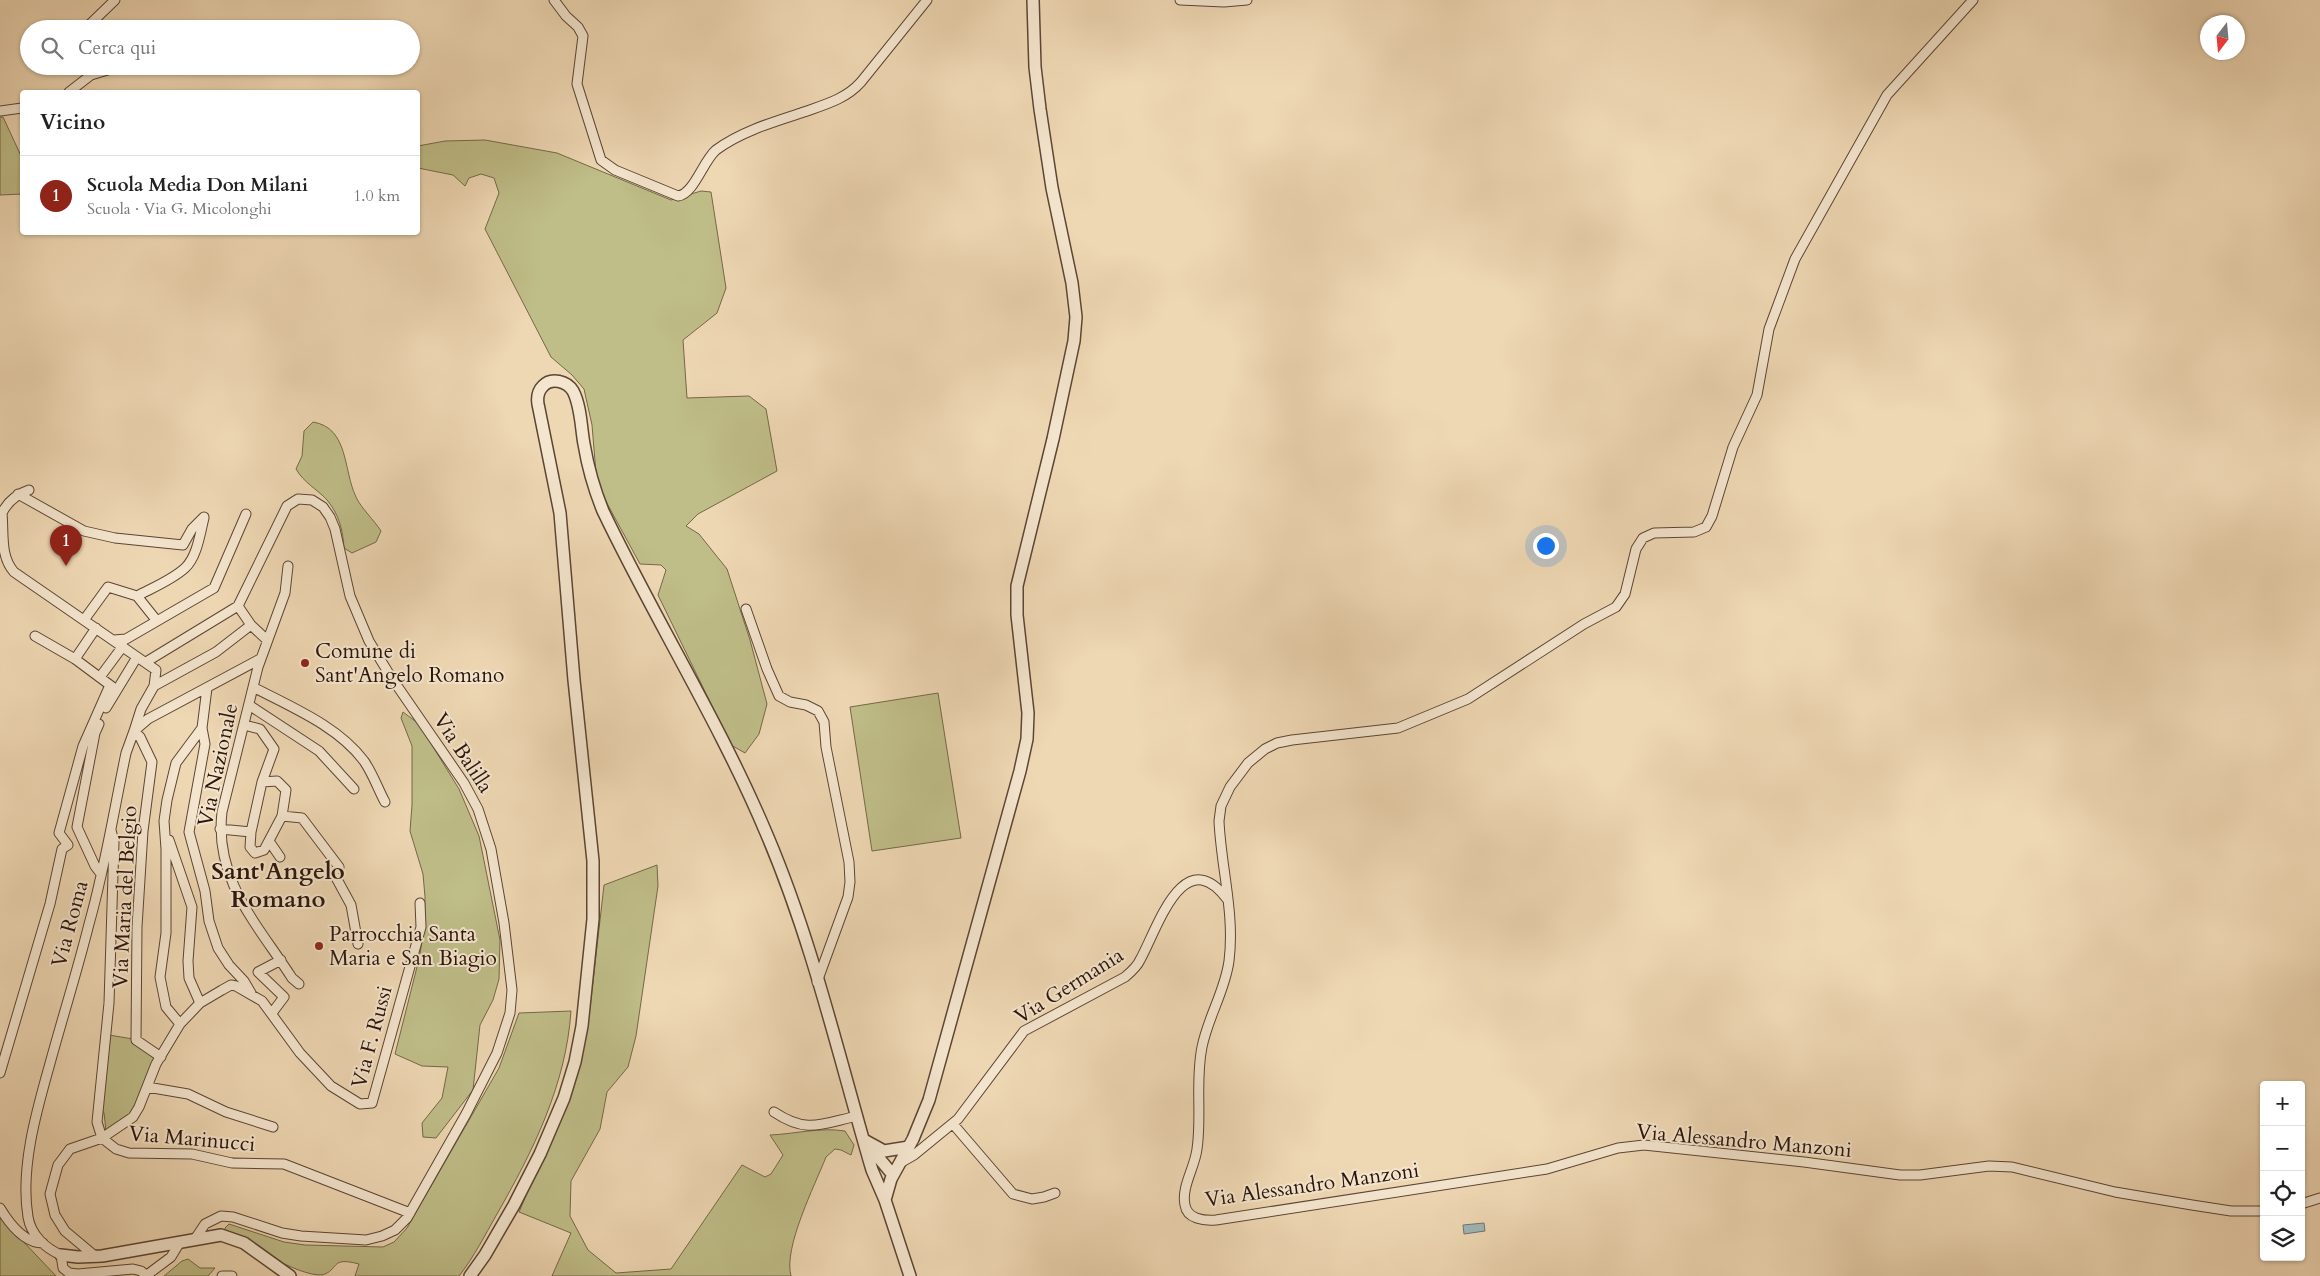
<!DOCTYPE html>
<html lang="it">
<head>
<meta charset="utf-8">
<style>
	:root { --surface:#fff; --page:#f2f2f2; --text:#222; --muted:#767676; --line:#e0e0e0; --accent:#8f2418 }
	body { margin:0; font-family:Cardo,serif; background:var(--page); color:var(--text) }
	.controls { position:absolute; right:15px; bottom:15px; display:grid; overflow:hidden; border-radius:5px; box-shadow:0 1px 4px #0004 }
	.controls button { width:45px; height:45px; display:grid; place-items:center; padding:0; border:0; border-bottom:1px solid var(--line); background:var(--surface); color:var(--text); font:25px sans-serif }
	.compass { position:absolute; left:2200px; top:15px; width:45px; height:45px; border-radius:50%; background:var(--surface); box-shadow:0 1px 4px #0004; rotate:196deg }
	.you { position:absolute; left:1545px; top:545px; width:18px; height:18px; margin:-12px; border:4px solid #fff; border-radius:50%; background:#1a73e8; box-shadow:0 0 0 8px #1a73e833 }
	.badge { display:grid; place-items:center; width:32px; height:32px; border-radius:50%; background:var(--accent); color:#fff; font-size:16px; font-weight:700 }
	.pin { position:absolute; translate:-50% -41px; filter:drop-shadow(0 1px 2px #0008) }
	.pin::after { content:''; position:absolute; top:26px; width:18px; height:15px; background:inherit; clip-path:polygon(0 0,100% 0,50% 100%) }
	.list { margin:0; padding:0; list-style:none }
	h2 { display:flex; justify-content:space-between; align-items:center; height:65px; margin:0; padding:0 20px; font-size:21px }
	h2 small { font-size:16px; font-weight:400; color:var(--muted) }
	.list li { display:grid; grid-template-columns:32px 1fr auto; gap:15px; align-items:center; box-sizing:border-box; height:80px; padding:0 20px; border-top:1px solid var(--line) }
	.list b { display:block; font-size:19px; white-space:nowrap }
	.list p { margin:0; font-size:16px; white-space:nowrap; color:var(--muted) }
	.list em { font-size:16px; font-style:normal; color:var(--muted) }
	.icon { flex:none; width:28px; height:28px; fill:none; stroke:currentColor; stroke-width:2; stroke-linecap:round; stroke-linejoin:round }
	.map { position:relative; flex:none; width:2320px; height:1276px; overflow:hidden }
	.search { position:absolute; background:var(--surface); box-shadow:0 1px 4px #0004; left:20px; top:20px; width:400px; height:55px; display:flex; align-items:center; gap:12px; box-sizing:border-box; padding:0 18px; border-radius:28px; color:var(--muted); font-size:19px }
	.panel { position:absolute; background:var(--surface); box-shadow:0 1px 4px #0004; left:20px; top:90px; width:400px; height:145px; border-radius:5px }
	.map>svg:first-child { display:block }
	.green { fill:#bfbd88; stroke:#756849 }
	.water { fill:#9fb6b8; stroke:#717572 }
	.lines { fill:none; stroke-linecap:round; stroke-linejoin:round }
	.minor-casing { stroke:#5c4534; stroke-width:11 }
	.tertiary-casing { stroke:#5c4534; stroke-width:14 }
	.minor { stroke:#f4e5ce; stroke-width:9 }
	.tertiary { stroke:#f4e5ce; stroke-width:11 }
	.poi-dot { fill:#8f2418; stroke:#f4e5ce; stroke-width:2 }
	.labels { text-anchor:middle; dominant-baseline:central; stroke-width:4; stroke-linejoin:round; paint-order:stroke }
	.poi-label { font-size:21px; fill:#2b140a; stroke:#f4e5ce; text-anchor:start }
	.street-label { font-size:21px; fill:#2b140a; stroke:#f4e5ce }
	.quarter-label { font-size:24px; font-weight:bold; fill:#2b140a; stroke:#f4e5ce }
</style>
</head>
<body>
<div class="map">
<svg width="2320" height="1276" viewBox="0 0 2320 1276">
	<rect width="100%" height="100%" fill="#eed7b3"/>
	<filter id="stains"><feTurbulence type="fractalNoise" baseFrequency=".004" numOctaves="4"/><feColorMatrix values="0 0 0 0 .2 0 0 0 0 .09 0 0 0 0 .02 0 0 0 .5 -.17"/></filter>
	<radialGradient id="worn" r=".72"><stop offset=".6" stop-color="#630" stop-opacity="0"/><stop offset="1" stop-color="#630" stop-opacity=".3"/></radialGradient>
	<path class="green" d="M0 117H3L22 158V194L0 195Z
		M485 140 557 153 671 200 701 191 711 192 726 288 717 313 683 340 687 398 749 396 766 409 777 471 698 514 686 526 699 534 727 569 750 640 767 704 759 734 745 753 731 745 658 595 666 570 661 565 640 564 597 485 592 425 584 389 572 375 551 357 485 229 499 193 494 178 481 174 469 178 465 186 453 175 418 168V146L445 141Z
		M313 422C349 428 343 470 356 497 361 508 374 520 381 531L376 542 352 553 344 548C343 531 339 514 327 500 317 489 304 483 296 469L302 456 304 431Z
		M938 693 961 838 872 851 850 707Z
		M403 712 419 724 459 789 479 836 500 940 499 979 493 1000 480 1025 473 1090 436 1138 423 1137 422 1123 442 1098 448 1067 422 1066 395 1054 419 959 424 930 425 897 423 874 410 831 412 805V746L401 718Z
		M657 865 658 886 636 1036 628 1067 607 1092 600 1129 571 1181 570 1216 588 1250 616 1273 671 1269 742 1165 765 1177 771 1174 783 1155 770 1135C795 1134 820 1127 845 1131L854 1145 851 1155 841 1150 835 1149 826 1157C815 1185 783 1248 791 1276H552L571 1233 519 1212 576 1077 590 1008 604 885Z
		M571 1011C566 1085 533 1151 497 1214 485 1235 474 1257 459 1276H355L359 1264C329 1256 340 1270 322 1275 297 1276 246 1243 225 1231V1228L229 1224 284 1242 305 1245 383 1247 394 1242 407 1228 499 1068 519 1013Z
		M109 1035 133 1039 157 1057 131 1116 106 1131 104 1113 101 1108Z
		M0 1217 56 1276H0Z
		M188 1259 200 1268H215L208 1276H164L182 1261Z"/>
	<path class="water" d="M1484 1223 1485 1231 1464 1234 1463 1225Z"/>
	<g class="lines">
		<defs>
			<path id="minor" d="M554 0 566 16 578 27 583 36 577 84 601 160 615 170 678 196C694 194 703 161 716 150 740 132 773 122 801 113 823 105 845 100 861 82L927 0
				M1180 0 1224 2 1247 0
				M1973 0 1887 95 1795 259 1769 329 1757 395 1733 447 1712 516 1706 527 1694 532 1654 533 1643 538 1636 549 1625 594 1616 607 1584 624 1468 699 1398 728 1292 740 1277 743 1265 749 1248 763 1230 787 1221 806 1219 821C1221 867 1235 914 1229 961 1225 991 1208 1017 1202 1047 1195 1081 1202 1116 1197 1149 1195 1167 1181 1187 1185 1205 1187 1219 1204 1221 1216 1220L1547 1169 1618 1148 1644 1145 1804 1162 1900 1175H1920L1989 1166 2012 1167 2115 1192 2192 1205 2231 1211H2264
				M85 29 115 0
				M69 92 91 75 111 69 112 66
				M0 111 22 108
				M29 490C17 494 8 501 2 513 4 534 0 556 14 572L156 670 154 686 141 709 134 731 140 737 152 762 143 831 137 927 136 1040 161 1057
				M18 494 84 531 115 538 183 545 192 529 204 517
				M288 566 285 593 258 667 222 812C214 880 258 925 292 978L299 984
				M137 596C152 588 172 580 185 568 197 557 200 534 204 518
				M238 606 251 625 267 640
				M746 609 767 669 779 696 790 702 806 705 818 711 824 722 826 747 849 862 850 882 848 897 817 982
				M84 620 108 587 137 596 157 621
				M35 636 75 659 114 688
				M114 640 126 639 214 588 246 514
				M75 659 96 628
				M146 662 238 606 287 506 298 499 312 500 323 507 330 517 335 529 350 596 369 641 391 677 464 783 478 809 491 849 504 923 512 990 510 1013 497 1053 466 1114 407 1218 395 1230 382 1236 366 1240 301 1236 282 1233 233 1217 221 1216 205 1224 195 1239
				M100 677 123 646
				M154 686 216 652 251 625
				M253 687C291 707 338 726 364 761 373 774 378 789 385 802
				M207 688 202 728 205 744 189 832 205 891 209 921 218 948 229 965 244 981 251 993
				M249 705 319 751 354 789
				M106 708 137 657
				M99 724 95 733 77 827 95 866 101 874
				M282 816 302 818 339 867 333 872 351 905 358 944
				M220 829 251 832 262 782 274 749 260 729 244 725
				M251 832 250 847 255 853 264 850 282 816 286 790 277 781 262 782
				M169 840 192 907 188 961 189 978 200 1003
				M269 841 280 857
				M272 1013 284 997 258 972 281 960
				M180 1024 166 1007 160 977 166 933V849L164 821 167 800 176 763 202 728
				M0 1073 50 904 62 849 68 845 59 833 83 746 110 685
				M147 1087 188 1094 226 1112 273 1127
				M774 1112C807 1134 821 1124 857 1116
				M953 1124 1013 1194 1032 1199 1044 1197 1055 1193
				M102 1138 116 1149 129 1153 192 1154 232 1163 284 1164 410 1213
				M102 1138 97 1122 109 1003 114 842 111 830
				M900 1163 914 1155 958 1119 1024 1031 1125 977C1131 972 1137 967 1140 960 1157 930 1183 841 1227 899
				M2301 1204 2320 1198
				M0 1208C9 1223 24 1243 43 1243
				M96 1257 65 1231 55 1215 50 1194 58 1165 70 1149 102 1138 133 1117 139 1107 156 1064 180 1024 200 1003 222 990 231 985 236 986 262 1001 300 1053 331 1086 360 1104 372 1103 421 927 420 903
				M147 1275 171 1257 180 1242
				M147 1276 141 1271 133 1269 78 1274 69 1273 63 1268 61 1255C45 1248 31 1235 28 1217 20 1169 36 1113 49 1067 62 1019 77 972 89 924 105 868 114 810 126 753L134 731 148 719 260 659
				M222 1276H232"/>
			<path id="tertiary" d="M864 1140 884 1151 909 1147
				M868 1145 893 1175
				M885 1200 891 1179 913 1139 929 1100 1020 771 1027 739 1028 713 1017 615V586L1053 439 1074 341 1076 317 1072 283 1052 188 1040 109 1035 67 1033 0
				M61 1255 78 1257 102 1256 221 1235 244 1243 290 1276
				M470 1276 485 1255 514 1205 540 1154 564 1098 575 1062 582 1026 593 919V861L574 680 560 513 538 404C537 398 538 391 543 386 551 377 567 381 573 391 581 406 581 428 584 444 588 468 594 489 603 511 655 620 720 723 767 835 813 943 839 1058 872 1170L885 1200 910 1276"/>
		</defs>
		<use href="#minor" class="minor-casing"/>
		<use href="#tertiary" class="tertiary-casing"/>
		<use href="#minor" class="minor"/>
		<use href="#tertiary" class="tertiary"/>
	</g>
	<g class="poi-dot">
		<circle cx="305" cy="663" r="5"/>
		<circle cx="319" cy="946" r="5"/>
	</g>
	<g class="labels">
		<g class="poi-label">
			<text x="315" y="651">Comune di<tspan x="315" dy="24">Sant'Angelo Romano</tspan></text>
			<text x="329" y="934">Parrocchia Santa<tspan x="329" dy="24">Maria e San Biagio</tspan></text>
		</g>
		<g class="street-label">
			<text transform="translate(463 753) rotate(57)">Via Balilla</text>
			<text transform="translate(218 765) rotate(-78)">Via Nazionale</text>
			<text transform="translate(125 897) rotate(-87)">Via Maria del Belgio</text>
			<text transform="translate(70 924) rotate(-75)">Via Roma</text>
			<text transform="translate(1069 986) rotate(-32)">Via Germania</text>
			<text transform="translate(372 1037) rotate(-75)">Via F. Russi</text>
			<text transform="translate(192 1139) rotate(5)">Via Marinucci</text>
			<text transform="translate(1744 1141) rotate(5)">Via Alessandro Manzoni</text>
			<text transform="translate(1312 1185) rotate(-8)">Via Alessandro Manzoni</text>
		</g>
		<g class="quarter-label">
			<text x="278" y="871">Sant'Angelo<tspan x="278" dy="28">Romano</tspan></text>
		</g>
	</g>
	<rect width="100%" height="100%" filter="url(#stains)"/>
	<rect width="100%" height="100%" fill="url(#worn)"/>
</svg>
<div class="controls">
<button>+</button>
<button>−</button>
<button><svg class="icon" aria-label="locate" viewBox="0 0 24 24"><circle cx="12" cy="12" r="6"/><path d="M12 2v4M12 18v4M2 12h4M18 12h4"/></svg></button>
<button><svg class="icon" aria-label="layers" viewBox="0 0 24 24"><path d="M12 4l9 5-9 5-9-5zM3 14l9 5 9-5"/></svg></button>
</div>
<svg class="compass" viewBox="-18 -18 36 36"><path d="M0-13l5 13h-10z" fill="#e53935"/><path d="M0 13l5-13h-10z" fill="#767676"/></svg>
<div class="you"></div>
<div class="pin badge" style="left:66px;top:566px">1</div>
<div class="search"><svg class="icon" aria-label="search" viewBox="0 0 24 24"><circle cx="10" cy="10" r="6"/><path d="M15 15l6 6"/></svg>Cerca qui</div>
<section class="panel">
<h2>Vicino<small></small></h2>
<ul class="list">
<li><span class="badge">1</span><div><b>Scuola Media Don Milani</b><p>Scuola · Via G. Micolonghi</p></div><em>1.0 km</em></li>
</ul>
</section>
</div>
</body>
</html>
